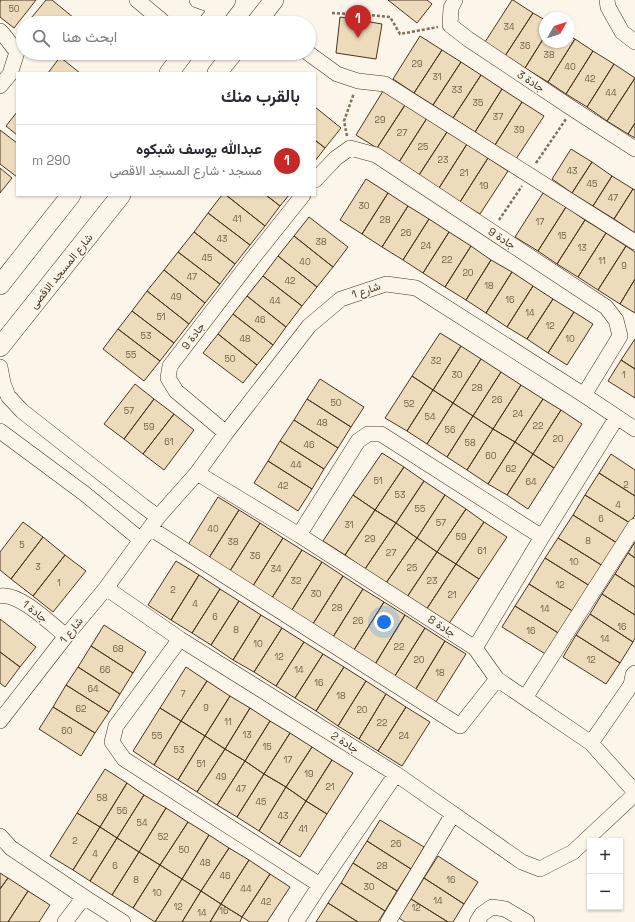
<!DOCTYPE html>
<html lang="ar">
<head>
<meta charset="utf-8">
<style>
	:root { --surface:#fff; --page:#f7f7f7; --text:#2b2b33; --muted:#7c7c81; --line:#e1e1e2; --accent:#c62828 }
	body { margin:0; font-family:"Space Grotesk",Vazirmatn,sans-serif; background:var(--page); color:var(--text); direction:rtl }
	.controls { position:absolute; right:12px; bottom:12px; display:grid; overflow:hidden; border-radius:0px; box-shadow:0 1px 3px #0004 }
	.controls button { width:36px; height:36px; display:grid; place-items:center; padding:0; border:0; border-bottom:1px solid var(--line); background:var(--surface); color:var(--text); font:20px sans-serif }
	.compass { position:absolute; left:539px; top:12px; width:36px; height:36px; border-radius:50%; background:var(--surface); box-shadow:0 1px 3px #0004; rotate:51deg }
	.you { position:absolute; left:384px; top:622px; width:14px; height:14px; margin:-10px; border:3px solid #fff; border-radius:50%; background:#1a73e8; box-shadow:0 0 0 6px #1a73e833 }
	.badge { display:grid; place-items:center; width:26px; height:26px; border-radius:50%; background:var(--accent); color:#fff; font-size:13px; font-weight:700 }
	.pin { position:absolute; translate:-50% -33px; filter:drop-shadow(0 1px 2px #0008) }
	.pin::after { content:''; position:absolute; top:21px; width:14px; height:12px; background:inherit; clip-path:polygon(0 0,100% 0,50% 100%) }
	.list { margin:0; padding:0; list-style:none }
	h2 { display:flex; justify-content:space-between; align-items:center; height:52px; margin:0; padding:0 16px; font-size:17px }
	h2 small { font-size:13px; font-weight:400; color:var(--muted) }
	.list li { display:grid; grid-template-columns:26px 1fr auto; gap:12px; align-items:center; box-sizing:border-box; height:72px; padding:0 16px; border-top:1px solid var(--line) }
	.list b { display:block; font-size:15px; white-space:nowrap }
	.list p { margin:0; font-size:13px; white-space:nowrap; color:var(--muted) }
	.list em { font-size:13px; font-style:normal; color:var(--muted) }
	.icon { flex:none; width:22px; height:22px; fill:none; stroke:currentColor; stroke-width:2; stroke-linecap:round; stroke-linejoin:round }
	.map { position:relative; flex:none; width:635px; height:922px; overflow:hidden; direction:ltr }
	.search { position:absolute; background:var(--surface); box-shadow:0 1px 3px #0004; left:16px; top:16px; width:300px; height:44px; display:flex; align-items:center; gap:10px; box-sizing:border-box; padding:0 14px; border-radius:22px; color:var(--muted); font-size:15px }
	.panel { position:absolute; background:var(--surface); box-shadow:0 1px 3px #0004; left:16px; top:72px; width:300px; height:124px; border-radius:0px; direction:rtl }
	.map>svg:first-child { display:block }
	.building { fill:#ecdcbc; stroke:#4a3520 }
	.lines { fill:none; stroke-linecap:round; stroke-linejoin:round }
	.minor-casing { stroke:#4a3520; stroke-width:16 }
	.major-casing { stroke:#4a3520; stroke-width:20 }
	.path { stroke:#7f6f5c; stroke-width:2.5; stroke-dasharray:3 2; stroke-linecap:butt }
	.minor { stroke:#fbf6e9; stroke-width:15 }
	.major { stroke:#fbf6e9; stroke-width:19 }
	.labels { text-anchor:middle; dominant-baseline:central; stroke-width:3; stroke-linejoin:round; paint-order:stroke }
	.number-label { font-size:9px; fill:#725f47 }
	.street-label { font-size:11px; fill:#4a3520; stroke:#fbf6e9 }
</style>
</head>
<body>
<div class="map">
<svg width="635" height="922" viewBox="0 0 635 922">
	<rect width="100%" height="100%" fill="#fbf6e9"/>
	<path class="building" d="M1 0H36L14 28 0 17V2Z
		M46 0H52L74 18 70 23H27Z
		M388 0H427L432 4 417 23Z
		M512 0H513L533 13 505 56 485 42Z
		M533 13 545 20V36L525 68 505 56Z
		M340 17 382 24 376 59 336 53Z
		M420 36 442 50 414 93 393 79Z
		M545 36V42H569V36L575 39 548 82 525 68Z
		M575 39 593 51 566 94 548 82Z
		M442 50 461 62 433 105 414 93Z
		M593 51 614 64 587 107 566 94Z
		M60 57 80 73H48Z
		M461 62 481 75 453 118 433 105Z
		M614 64 635 78 607 121 587 107Z
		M481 75 502 89 475 132 453 118Z
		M635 78V123L628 134 607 121Z
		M502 89 522 102 495 145 475 132Z
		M383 91 405 105 377 148 356 135Z
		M522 102 544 116 516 159 495 145Z
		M405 105 427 118 399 162 377 148Z
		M315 107 341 128 325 148 315 140Z
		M17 112V135L6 126Z
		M427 118 447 132 419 175 399 162Z
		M635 123V138L628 134Z
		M0 130 17 143V177L0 164Z
		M447 132 467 144 439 188 419 175Z
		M315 140 325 148 315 161Z
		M467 144 488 158 460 202 439 188Z
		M571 149 592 162 572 193 552 179Z
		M488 158 508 171 480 214 460 202Z
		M592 162 612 176 593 206 572 193Z
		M0 168 12 178 0 193Z
		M612 176 633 189 614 219 593 206Z
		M366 179 388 193 362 234 340 220Z
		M633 189 635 190V233L614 219Z
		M388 193 408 206 382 247 362 234Z
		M543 193 566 207 538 251 515 237Z
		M222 195H226L265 226 250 245 208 213Z
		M226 195H266L280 206 265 226Z
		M266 195H289L280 206Z
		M408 206 429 219 403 260 382 247Z
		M566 207 585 220 557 264 538 251Z
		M208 213 250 245 235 264 194 232Z
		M309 217 348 247 333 267 294 236Z
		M429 219 449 232 423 273 403 260Z
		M585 220 606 233 578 277 557 264Z
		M194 232 235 264 220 284 178 252Z
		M449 232 471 246 445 287 423 273Z
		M606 233 626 246 598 290 578 277Z
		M294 236 333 267 317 287 278 256Z
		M471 246 491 260 466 300 445 287Z
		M626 246 635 252V279L620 304 598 290Z
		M178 252 220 284 205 303 164 270Z
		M278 256 317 287 302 306 263 276Z
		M491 260 512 272 486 313 466 300Z
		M164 270 205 303 189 324 147 291Z
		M512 272 533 286 507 327 486 313Z
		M263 276 302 306 286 327 247 296Z
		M635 279V313L620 304Z
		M533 286 553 299 527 339 507 327Z
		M147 291 189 324 174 343 132 311Z
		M247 296 286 327 273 345 233 314Z
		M553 299 574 312 548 353 527 339Z
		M132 311 174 343 160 361 118 329Z
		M574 312 593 324 567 365 548 353Z
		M233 314 273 345 257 365 218 334Z
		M118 329 160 361 144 381 103 349Z
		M440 333 461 346 433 390 412 376Z
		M218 334 257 365 243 383 203 353Z
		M635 339V369L621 360Z
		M461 346 481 359 453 403 433 390Z
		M481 359 501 372 473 416 453 403Z
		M621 360 635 369V398L608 381Z
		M501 372 521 385 493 429 473 416Z
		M412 376 433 390 407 431 385 418Z
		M320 379 364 407 351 427 307 399Z
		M135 384 154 399 124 439 104 424Z
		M521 385 543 399 515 442 493 429Z
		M433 390 453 403 427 444 407 431Z
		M154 399 174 414 143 454 124 439Z
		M307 399 351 427 338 448 294 420Z
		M543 399 561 410 533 454 515 442Z
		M453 403 473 416 447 457 427 444Z
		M561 410 582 424 554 468 533 454Z
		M174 414 194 430 164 470 143 454Z
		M473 416 493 429 467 470 447 457Z
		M294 420 338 448 324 469 280 441Z
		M493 429 515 442 488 484 467 470Z
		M280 441 324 469 312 489 268 461Z
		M515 442 533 454 507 495 488 484Z
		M382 453 404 467 375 510 353 495Z
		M533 454 554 468 528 509 507 495Z
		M611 454 635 470V496L599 473Z
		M268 461 312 489 298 511 254 483Z
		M404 467 424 481 396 523 375 510Z
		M599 473 635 496V515L630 523 585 495Z
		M424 481 445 495 417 538 396 523Z
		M353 495 375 510 345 555 323 541Z
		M445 495 466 509 437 552 417 538Z
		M585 495 630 523 617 543 573 515Z
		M218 497 239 510 207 561 186 548Z
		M466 509 484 522 456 564 437 552Z
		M239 510 260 523 228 574 207 561Z
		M375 510 396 523 365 569 345 555Z
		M573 515 617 543 603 566 558 538Z
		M23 522 43 537 11 579 0 570V552Z
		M484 522 507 537 479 579 456 564Z
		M260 523 283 538 251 589 228 574Z
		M396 523 417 538 386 583 365 569Z
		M43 537 65 555 33 596 11 579Z
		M283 538 302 550 270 601 251 589Z
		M417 538 437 552 407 597 386 583Z
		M558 538 603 566 590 586 545 558Z
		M635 542V558L628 553Z
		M302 550 322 562 290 613 270 601Z
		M437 552 456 564 426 610 407 597Z
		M628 553 635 558V587L615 574Z
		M65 555 86 571 53 612 33 596Z
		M545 558 590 586 574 612 529 584Z
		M176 561 199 575 171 620 148 605Z
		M322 562 343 576 311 627 290 613Z
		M456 564 479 579 448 625 426 610Z
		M615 574 635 587V615L602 594Z
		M199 575 220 589 192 633 171 620Z
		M343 576 363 589 331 640 311 627Z
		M529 584 574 612 560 634 515 606Z
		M220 589 239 601 211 645 192 633Z
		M363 589 384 602 352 653 331 640Z
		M602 594 635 615V638L633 642 590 614Z
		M239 601 261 615 233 660 211 645Z
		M384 602 405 615 374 666 352 653Z
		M515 606 560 634 547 655 502 627Z
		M590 614 633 642 620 663 576 635Z
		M261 615 282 628 254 672 233 660Z
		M405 615 425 628 393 679 374 666Z
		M0 619 36 647 20 667 0 652Z
		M104 625 146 652 133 673 91 646Z
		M282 628 304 642 276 686 254 672Z
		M425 628 445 641 414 692 393 679Z
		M576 635 620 663 606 684 563 657Z
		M445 641 466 654 434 705 414 692Z
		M304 642 323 654 295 698 276 686Z
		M91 646 133 673 120 694 78 667Z
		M0 652 20 667 5 687 0 683Z
		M323 654 344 667 316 711 295 698Z
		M78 667 120 694 109 712 66 685Z
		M186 667 207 681 181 721 160 708Z
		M344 667 366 681 338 726 316 711Z
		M207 681 230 696 205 736 181 721Z
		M366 681 386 694 359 739 338 726Z
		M66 685 109 712 95 733 53 707Z
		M386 694 406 707 378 751 359 739Z
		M230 696 250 708 225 749 205 736Z
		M53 707 95 733 81 756 39 729Z
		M406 707 430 722 402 766 378 751Z
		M160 708 181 721 154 765 133 751Z
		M250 708 270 721 245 761 225 749Z
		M181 721 205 736 178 780 154 765Z
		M270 721 290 733 264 774 245 761Z
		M290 733 312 747 286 787 264 774Z
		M205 736 225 749 197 792 178 780Z
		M312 747 332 760 306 801 286 787Z
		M225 749 245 761 217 805 197 792Z
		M332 760 353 773 327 814 306 801Z
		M245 761 264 774 237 817 217 805Z
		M105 769 127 783 100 827 77 813Z
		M264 774 286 787 259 831 237 817Z
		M127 783 144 795 117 838 100 827Z
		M286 787 306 801 279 844 259 831Z
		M144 795 166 808 139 852 117 838Z
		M306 801 327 814 300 857 279 844Z
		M166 808 188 822 160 865 139 852Z
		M77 813 100 827 73 870 50 856Z
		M380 820 424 847 411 869 367 841Z
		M188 822 209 835 182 879 160 865Z
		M100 827 117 838 90 881 73 870Z
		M209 835 229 848 201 891 182 879Z
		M117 838 139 852 112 895 90 881Z
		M367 841 411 869 397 891 353 863Z
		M229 848 249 860 221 904 201 891Z
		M139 852 160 865 133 908 112 895Z
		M438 856 478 882 464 904 424 878Z
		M249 860 270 874 242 917 221 904Z
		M353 863 397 891 385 911 341 883Z
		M160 865 182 879 155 922 133 908Z
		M0 873 8 878 0 889Z
		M270 874 290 887 267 922H250L242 917Z
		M8 878 28 891 8 922H0V889Z
		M424 878 464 904 453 922H448L411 899Z
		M182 879 201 891 182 922H155Z
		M341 883 385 911 378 922H358L328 903Z
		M28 891 50 905 39 922H8Z
		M201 891 221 904 210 922H182Z
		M411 899 448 922H405L399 918Z
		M328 903 358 922H316Z
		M221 904 242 917 240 922H210Z"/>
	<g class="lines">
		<defs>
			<path id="minor" d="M137 0 161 20 164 23
				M197 0 219 8
				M455 0 451 8 450 25 468 39 573 109 635 149
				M607 0 608 7 622 32 635 42
				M0 31 3 34 17 52 10 74 0 86
				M308 53 337 74 358 81 385 84 635 242
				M315 180 336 158 350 148 376 155 606 307 616 320 620 336 584 395
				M0 367 3 383 8 396 22 411 143 506 158 517
				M0 431 85 494 141 540
				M226 433 176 391 168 378 170 366 252 259 303 195
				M197 473 299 535 475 648 497 679 591 743 635 792
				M150 528 460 726 497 679
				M299 535 358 441 368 434H381L542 537
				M106 588 180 639 396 774 320 885 296 922
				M0 596C19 592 51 624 66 636
				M180 639 116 726 112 742 124 759 320 885
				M475 648 542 537 617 417
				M525 698 635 526
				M0 721 66 636 106 588 141 540 158 517 197 473 226 433 309 326 341 299 386 284 416 288 584 395 635 429
				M591 743 631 685 633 675 635 673
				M396 774 522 862 540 869 573 852 635 794
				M0 836 11 848 84 897 123 922
				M65 922 84 897
				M388 922 453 814
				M477 922 482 914 492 907 505 909 527 922"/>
			<path id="major" d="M208 23 226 0
				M256 23 274 0
				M169 73 184 53
				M217 73 233 53
				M0 285 71 195
				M0 347 121 195"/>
		</defs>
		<use href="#minor" class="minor-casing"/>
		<use href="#major" class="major-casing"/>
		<path class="path" d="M332 13 370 15 390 17 400 34 438 27
			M347 136 344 121 354 93
			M536 163 566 119
			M499 220 522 186"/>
		<use href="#minor" class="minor"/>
		<use href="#major" class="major"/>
	</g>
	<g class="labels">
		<g class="number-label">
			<text x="14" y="9">50</text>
			<text x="509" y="27">34</text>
			<text x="525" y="46">36</text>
			<text x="549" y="55">38</text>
			<text x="417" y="64">29</text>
			<text x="570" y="67">40</text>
			<text x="437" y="77">31</text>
			<text x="590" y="79">42</text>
			<text x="457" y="90">33</text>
			<text x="611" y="93">44</text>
			<text x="478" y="103">35</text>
			<text x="498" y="117">37</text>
			<text x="380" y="120">29</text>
			<text x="519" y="130">39</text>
			<text x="402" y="133">27</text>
			<text x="423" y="147">25</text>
			<text x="443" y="160">23</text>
			<text x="572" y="171">43</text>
			<text x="464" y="173">21</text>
			<text x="592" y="184">45</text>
			<text x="484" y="186">19</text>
			<text x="613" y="198">47</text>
			<text x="364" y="206">30</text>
			<text x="237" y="219">41</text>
			<text x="385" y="220">28</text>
			<text x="540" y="222">17</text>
			<text x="406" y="233">26</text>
			<text x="562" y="236">15</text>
			<text x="222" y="239">43</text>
			<text x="321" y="242">38</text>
			<text x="426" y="246">24</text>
			<text x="582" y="248">13</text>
			<text x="207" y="258">45</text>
			<text x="447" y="260">22</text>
			<text x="602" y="261">11</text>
			<text x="305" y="262">40</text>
			<text x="624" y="266">9</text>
			<text x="468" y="273">20</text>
			<text x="192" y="277">47</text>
			<text x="290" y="281">42</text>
			<text x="489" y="286">18</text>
			<text x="176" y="297">49</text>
			<text x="510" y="300">16</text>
			<text x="275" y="301">44</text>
			<text x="530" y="313">14</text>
			<text x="161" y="317">51</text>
			<text x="260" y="320">46</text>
			<text x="550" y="326">12</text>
			<text x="146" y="336">53</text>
			<text x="245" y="339">48</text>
			<text x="570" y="339">10</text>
			<text x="131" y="355">55</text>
			<text x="230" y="359">50</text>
			<text x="436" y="361">32</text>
			<text x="457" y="375">30</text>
			<text x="624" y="375">1</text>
			<text x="477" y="388">28</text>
			<text x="497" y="400">26</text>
			<text x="336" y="403">50</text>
			<text x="409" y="404">52</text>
			<text x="129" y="411">57</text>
			<text x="518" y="414">24</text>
			<text x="430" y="417">54</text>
			<text x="322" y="423">48</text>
			<text x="538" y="426">22</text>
			<text x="149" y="427">59</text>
			<text x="450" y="430">56</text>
			<text x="558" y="439">20</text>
			<text x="169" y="442">61</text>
			<text x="470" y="443">58</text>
			<text x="309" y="445">46</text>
			<text x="491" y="456">60</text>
			<text x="296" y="465">44</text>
			<text x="511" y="469">62</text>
			<text x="378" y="481">51</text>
			<text x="531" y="482">64</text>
			<text x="626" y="485">2</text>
			<text x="283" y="486">42</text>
			<text x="400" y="495">53</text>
			<text x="618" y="505">4</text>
			<text x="420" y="509">55</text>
			<text x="601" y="519">6</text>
			<text x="441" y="523">57</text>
			<text x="349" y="525">31</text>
			<text x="213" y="529">40</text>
			<text x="461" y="537">59</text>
			<text x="370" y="539">29</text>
			<text x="588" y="541">8</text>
			<text x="233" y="542">38</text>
			<text x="22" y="545">5</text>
			<text x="482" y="551">61</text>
			<text x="391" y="553">27</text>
			<text x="255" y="556">36</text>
			<text x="574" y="562">10</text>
			<text x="38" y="567">3</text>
			<text x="412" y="568">25</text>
			<text x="276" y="569">34</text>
			<text x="296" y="581">32</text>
			<text x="432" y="581">23</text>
			<text x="59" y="583">1</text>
			<text x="560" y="585">12</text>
			<text x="173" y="590">2</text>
			<text x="316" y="594">30</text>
			<text x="452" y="595">21</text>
			<text x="195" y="604">4</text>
			<text x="337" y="608">28</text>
			<text x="545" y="609">14</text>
			<text x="215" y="617">6</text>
			<text x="358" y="621">26</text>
			<text x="622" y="627">16</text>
			<text x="236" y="630">8</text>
			<text x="531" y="631">16</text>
			<text x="605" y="639">14</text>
			<text x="258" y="644">10</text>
			<text x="399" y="647">22</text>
			<text x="118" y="649">68</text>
			<text x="279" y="657">12</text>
			<text x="419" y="660">20</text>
			<text x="591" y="660">12</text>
			<text x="105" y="670">66</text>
			<text x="299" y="670">14</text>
			<text x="440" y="673">18</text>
			<text x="319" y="683">16</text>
			<text x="93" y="689">64</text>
			<text x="183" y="694">7</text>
			<text x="341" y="696">18</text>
			<text x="206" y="708">9</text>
			<text x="81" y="709">62</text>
			<text x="362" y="710">20</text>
			<text x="228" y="722">11</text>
			<text x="382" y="723">22</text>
			<text x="67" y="731">60</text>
			<text x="247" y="735">13</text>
			<text x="157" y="736">55</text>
			<text x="404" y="736">24</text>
			<text x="267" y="747">15</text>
			<text x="179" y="750">53</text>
			<text x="288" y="760">17</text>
			<text x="201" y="764">51</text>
			<text x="309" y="774">19</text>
			<text x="221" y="777">49</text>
			<text x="330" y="787">21</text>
			<text x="241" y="789">47</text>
			<text x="102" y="798">58</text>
			<text x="261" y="802">45</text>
			<text x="122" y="811">56</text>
			<text x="283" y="816">43</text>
			<text x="142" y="823">54</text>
			<text x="303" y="829">41</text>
			<text x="163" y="837">52</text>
			<text x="75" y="841">2</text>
			<text x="396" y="844">26</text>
			<text x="184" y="850">50</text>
			<text x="95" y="854">4</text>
			<text x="205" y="863">48</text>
			<text x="115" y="866">6</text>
			<text x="382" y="866">28</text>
			<text x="225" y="876">46</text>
			<text x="136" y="880">8</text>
			<text x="451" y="880">16</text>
			<text x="369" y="887">30</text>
			<text x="246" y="889">44</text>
			<text x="157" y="893">10</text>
			<text x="438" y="901">14</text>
			<text x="266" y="902">42</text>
			<text x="178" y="907">12</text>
			<text x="416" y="908">12</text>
			<text x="224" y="911">16</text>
			<text x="202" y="913">14</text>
		</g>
		<g class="street-label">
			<text transform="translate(531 81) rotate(33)">جادة 3</text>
			<text transform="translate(502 238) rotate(33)">جادة 9</text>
			<text transform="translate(61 271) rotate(-51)">شارع المسجد الاقصى</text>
			<text transform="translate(366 290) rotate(-19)">شارع 1</text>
			<text transform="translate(193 336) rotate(-53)">جادة 9</text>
			<text transform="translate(35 611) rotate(38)">جادة 1</text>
			<text transform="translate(442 626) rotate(33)">جادة 8</text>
			<text transform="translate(71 630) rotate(-51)">شارع 1</text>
			<text transform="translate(345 742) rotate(32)">جادة 2</text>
		</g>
	</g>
</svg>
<div class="controls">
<button>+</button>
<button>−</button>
</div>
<svg class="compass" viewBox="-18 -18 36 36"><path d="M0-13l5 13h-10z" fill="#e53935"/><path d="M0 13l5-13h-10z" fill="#7c7c81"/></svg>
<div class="you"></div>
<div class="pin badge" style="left:358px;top:38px">1</div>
<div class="search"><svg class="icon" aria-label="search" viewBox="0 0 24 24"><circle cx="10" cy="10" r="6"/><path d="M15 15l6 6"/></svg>ابحث هنا</div>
<section class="panel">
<h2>بالقرب منك<small></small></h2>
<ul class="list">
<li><span class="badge">1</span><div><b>عبدالله يوسف شبكوه</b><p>مسجد · شارع المسجد الاقصى</p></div><em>290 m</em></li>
</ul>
</section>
</div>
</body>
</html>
